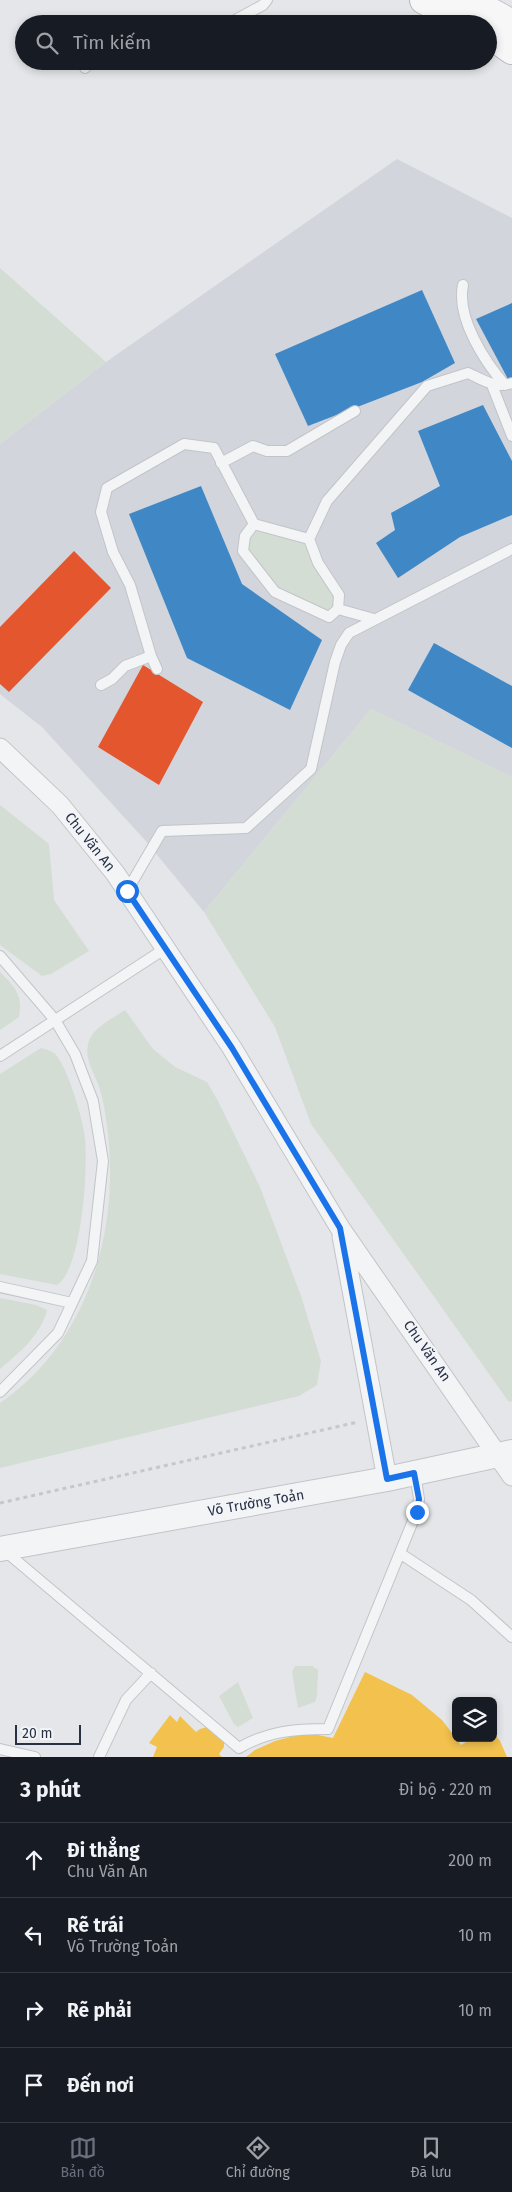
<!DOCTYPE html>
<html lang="vi">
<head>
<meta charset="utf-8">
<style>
	:root { --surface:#171b24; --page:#242831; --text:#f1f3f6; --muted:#9ea1a6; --line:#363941; --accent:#6a707e }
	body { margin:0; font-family:"Fira Sans",sans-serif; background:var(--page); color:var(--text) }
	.controls { position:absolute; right:15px; bottom:15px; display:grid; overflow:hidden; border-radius:8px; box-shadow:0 2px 8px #0003 }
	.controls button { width:45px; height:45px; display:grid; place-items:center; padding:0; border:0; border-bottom:1px solid var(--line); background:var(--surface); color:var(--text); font:25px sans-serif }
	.scale { position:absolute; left:15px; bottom:12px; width:66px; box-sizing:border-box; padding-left:5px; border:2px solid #283144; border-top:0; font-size:14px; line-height:18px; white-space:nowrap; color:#283144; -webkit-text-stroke:4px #f2f4f8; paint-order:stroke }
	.stop { position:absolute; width:15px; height:15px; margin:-11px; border:4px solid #1a73e8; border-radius:50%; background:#fff }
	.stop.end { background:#1a73e8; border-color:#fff; box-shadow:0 1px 5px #0008 }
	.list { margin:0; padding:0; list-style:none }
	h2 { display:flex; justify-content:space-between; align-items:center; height:65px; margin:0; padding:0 20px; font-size:21px }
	h2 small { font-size:16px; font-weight:400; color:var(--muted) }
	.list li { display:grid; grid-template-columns:32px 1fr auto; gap:15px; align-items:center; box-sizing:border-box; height:75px; padding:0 20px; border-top:1px solid var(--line) }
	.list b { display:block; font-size:19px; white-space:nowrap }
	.list p { margin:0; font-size:16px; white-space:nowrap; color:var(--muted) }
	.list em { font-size:16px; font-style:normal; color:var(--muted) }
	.icon { flex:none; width:28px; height:28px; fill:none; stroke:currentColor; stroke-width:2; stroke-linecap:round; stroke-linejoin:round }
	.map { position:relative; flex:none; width:512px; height:1757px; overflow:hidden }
	.search { position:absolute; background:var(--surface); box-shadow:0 2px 8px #0003; left:15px; right:15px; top:15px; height:55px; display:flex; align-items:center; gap:12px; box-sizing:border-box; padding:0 18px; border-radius:28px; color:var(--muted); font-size:19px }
	.sheet { height:365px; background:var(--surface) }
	nav { display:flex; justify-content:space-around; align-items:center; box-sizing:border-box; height:70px; border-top:1px solid var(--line); background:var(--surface); font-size:14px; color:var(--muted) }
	nav a { display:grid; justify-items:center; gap:2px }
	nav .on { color:var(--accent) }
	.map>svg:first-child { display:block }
	.built { fill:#d2d5dc }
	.green { fill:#d4ddd4 }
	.homes { fill:#f2c14e }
	.shops { fill:#e4572e }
	.schools { fill:#3f88c5 }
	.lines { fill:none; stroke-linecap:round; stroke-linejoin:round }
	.service-casing { stroke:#c2c4c7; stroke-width:12 }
	.minor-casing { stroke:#c2c4c7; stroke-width:21 }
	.tertiary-casing { stroke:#c2c4c7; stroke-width:26 }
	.secondary-casing { stroke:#c2c4c7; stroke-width:30 }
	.trunk-casing { stroke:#b6b9be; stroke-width:30 }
	.path { stroke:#c5c7cc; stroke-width:3; stroke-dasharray:4 4; stroke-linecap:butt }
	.service { stroke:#f3f4f6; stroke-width:10 }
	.minor { stroke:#f3f4f6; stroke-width:19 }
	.tertiary { stroke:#f3f4f6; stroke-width:24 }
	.secondary { stroke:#f7f7f7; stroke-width:28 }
	.trunk { stroke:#f7f7f7; stroke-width:28 }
	.route { stroke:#1a73e8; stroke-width:6 }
	.labels { text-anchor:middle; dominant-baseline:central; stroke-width:5; stroke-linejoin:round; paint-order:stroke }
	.street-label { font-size:14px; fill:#283144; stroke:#f2f4f8 }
</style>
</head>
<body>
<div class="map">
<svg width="512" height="1757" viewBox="0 0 512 1757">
	<rect width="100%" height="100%" fill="#e4e6e9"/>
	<path class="built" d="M397 159 512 218V777L371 709 204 912 144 839 42 727 0 694V444L106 362Z"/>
	<path class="green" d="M0 268 106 362 0 444Z
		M255 529 305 541 336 596 329 617 278 589 248 551 249 539Z
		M371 709 512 777V1401L509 1402 311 1124 275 1027 204 912Z
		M0 805 49 844 54 900 89 951 51 974 42 976 0 945Z
		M0 972C15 987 23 995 19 1017L0 1030Z
		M125 1010 153 1049 175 1067 207 1082 218 1101 260 1187 301 1296 321 1361 317 1385 299 1396 0 1468V1403C89 1342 121 1228 107 1125 105 1112 103 1097 98 1084 93 1070 85 1060 88 1045 91 1028 112 1019 125 1010Z
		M41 1048C45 1049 52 1051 55 1054 67 1065 84 1122 85 1139 88 1169 82 1269 57 1285L0 1274V1074Z
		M0 1298 36 1305 47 1310C41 1335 19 1353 0 1369Z
		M295 1666H312L318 1670 317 1696 315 1702 298 1708 292 1672Z
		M238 1682 253 1718 238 1727 234 1724 219 1696Z"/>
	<path class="homes" d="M365 1672 412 1695 442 1720 461 1745 473 1738H493V1732L500 1741 507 1757H246L255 1750 275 1741 298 1735H318L333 1738Z
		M170 1715 177 1722 180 1716 196 1732 200 1729 211 1726 224 1740V1747L219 1754 222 1757H153L157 1747 149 1743Z"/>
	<path class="shops" d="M74 551 111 588 9 692 0 684V627Z
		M143 665 203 702 159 785 98 747Z"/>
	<path class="schools" d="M422 290 455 363 422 382 308 426 275 354Z
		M512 303V380L509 381 476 319Z
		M483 405 512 461V515L460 537 398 578 376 543 395 530 391 513 440 486 418 431Z
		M201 486 242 584 322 640 290 710 187 658 129 514Z
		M434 643 512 686V748L408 690Z"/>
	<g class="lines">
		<defs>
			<path id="service" d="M228 24 263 5 267 0
				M85 68 92 61
				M463 285C456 318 485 362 505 385
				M492 385 512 436
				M221 463 253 446 267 451H287L355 411
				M309 539 254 524 245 536 243 551 275 592 329 617 338 609 339 595 318 563 309 539 327 501 427 386 468 373C483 380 496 389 512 383
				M338 609 374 619
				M151 656 157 669
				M101 685 112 679 125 666 151 656 130 585 113 552 101 512 107 488 184 444 214 448 254 524
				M127 891 162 831 246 828 311 769 335 662 341 645 349 633 512 549
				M0 956 55 1020 75 1054 93 1101 103 1161 92 1261 58 1333 0 1392
				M0 1056 166 948
				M0 1287 72 1303
				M5 1551 239 1748C268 1731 295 1729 328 1729L417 1511 419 1499 415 1473
				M401 1554 471 1600 512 1637
				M0 1749 35 1757
				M99 1757 126 1700 151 1673"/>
			<path id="minor" d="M0 748 60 805 115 873 232 1048 340 1228 512 1476
				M342 1236 387 1479"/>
			<path id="tertiary" d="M0 1549 387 1479 512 1452"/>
			<path id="secondary" d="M469 0 512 24"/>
			<path id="trunk" d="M424 0 471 24
				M488 33 512 50"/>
		</defs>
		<use href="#service" class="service-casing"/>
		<use href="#minor" class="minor-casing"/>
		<use href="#tertiary" class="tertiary-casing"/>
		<use href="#secondary" class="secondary-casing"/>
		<use href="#trunk" class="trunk-casing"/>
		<path class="path" d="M0 1503 358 1422"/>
		<use href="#service" class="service"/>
		<use href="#minor" class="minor"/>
		<use href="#tertiary" class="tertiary"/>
		<use href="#secondary" class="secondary"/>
		<use href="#trunk" class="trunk"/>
	</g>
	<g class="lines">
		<path class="route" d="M127 891 232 1048 340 1228 387 1479 414 1473 419 1499 417 1512"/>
	</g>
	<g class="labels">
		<g class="street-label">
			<text transform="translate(90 842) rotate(51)">Chu Văn An</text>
			<text transform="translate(427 1351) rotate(55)">Chu Văn An</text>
			<text transform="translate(256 1503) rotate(-10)">Võ Trường Toản</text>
		</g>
	</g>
</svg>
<div class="controls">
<button><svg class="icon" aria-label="layers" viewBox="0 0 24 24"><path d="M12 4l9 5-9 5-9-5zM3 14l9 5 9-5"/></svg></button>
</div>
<div class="scale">20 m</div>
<div class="stop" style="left:127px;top:891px"></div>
<div class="stop end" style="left:417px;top:1512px"></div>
<div class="search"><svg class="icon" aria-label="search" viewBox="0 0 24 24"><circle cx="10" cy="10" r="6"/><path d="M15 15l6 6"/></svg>Tìm kiếm</div>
</div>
<section class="sheet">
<h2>3 phút<small>Đi bộ · 220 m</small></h2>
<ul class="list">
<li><svg class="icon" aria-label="ahead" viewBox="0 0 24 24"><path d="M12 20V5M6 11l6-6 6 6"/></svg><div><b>Đi thẳng</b><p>Chu Văn An</p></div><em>200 m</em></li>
<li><svg class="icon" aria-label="left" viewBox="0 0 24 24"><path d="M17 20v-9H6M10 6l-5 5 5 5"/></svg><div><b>Rẽ trái</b><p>Võ Trường Toản</p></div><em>10 m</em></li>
<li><svg class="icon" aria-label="right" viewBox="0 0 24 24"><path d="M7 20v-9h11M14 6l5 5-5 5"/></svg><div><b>Rẽ phải</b></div><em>10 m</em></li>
<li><svg class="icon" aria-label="arrive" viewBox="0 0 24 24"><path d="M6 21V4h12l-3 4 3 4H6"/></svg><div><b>Đến nơi</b></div></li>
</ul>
</section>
<nav>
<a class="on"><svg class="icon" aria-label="map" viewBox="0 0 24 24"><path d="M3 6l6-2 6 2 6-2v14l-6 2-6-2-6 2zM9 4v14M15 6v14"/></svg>Bản đồ</a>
<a><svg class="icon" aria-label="directions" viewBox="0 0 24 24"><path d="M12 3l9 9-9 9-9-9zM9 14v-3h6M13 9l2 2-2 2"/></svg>Chỉ đường</a>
<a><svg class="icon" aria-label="saved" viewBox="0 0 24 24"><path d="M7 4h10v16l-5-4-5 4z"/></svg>Đã lưu</a>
</nav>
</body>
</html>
